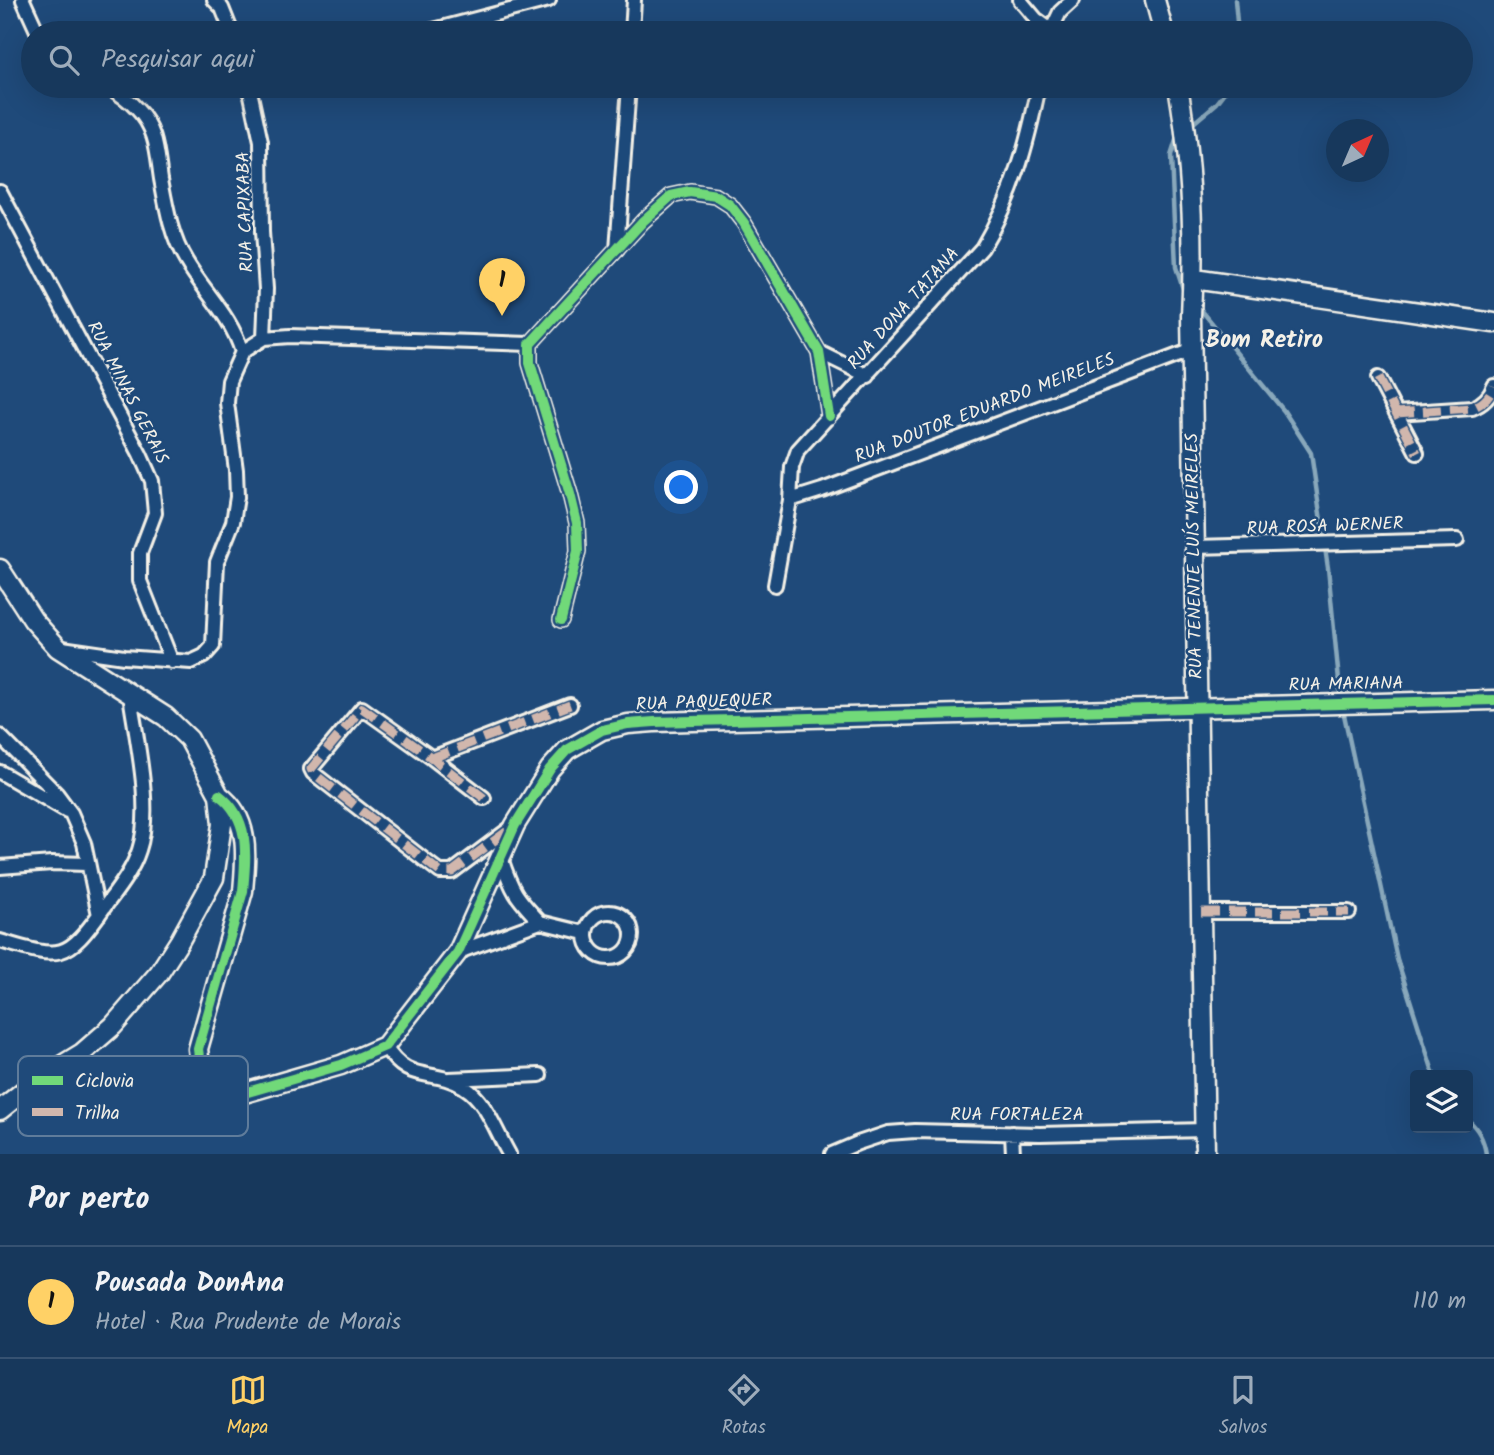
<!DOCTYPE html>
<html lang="pt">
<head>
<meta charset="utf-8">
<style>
	:root { --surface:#17385c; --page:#203f62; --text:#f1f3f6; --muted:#9eacbb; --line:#365272; --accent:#ffd166 }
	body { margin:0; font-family:Kalam,sans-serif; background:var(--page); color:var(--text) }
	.controls { position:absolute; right:21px; bottom:21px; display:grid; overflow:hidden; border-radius:7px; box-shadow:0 7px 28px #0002 }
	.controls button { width:63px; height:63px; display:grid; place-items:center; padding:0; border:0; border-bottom:2px solid var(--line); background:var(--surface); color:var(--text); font:35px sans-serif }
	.compass { position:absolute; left:1326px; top:119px; width:63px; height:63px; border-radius:50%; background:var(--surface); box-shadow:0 7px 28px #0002; rotate:44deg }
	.you { position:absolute; left:682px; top:488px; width:24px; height:24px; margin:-18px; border:5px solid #fff; border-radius:50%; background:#1a73e8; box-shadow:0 0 0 10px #1a73e833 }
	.badge { display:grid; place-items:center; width:46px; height:46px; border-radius:50%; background:var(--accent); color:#111; font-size:23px; font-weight:700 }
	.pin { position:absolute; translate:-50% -58px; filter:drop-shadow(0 2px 4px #0008) }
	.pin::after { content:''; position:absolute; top:37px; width:24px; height:21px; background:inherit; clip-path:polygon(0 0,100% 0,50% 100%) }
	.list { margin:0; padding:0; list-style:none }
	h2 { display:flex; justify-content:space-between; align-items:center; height:91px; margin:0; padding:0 28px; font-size:30px }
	h2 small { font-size:23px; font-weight:400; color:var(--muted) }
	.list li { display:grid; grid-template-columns:46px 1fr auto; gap:21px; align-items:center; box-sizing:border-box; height:112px; padding:0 28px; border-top:2px solid var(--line) }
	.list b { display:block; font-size:26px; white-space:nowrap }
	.list p { margin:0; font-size:23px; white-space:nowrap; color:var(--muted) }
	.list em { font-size:23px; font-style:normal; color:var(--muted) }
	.icon { flex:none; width:38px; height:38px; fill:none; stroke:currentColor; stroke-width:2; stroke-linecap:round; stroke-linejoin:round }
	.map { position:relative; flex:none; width:1494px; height:1154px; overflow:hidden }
	.search { position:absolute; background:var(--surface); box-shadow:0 7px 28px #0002; left:21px; right:21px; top:21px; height:77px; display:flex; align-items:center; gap:18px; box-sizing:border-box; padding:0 24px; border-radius:38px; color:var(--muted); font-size:26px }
	.sheet { height:203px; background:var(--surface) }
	nav { display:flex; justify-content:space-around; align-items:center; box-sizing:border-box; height:98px; border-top:2px solid var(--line); background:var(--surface); font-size:19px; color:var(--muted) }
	nav a { display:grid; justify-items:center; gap:4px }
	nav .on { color:var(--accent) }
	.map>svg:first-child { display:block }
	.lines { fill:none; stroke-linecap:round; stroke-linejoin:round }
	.stream { stroke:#89a8bb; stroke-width:4.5 }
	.street-casing { stroke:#f4f1e8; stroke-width:18 }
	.secondary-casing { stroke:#f4f1e8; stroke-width:23 }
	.street { stroke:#1f4a7a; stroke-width:12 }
	.secondary { stroke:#1f4a7a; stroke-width:18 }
	.quiet { stroke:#d1b7ad; stroke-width:9; stroke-dasharray:18 9; stroke-linecap:butt }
	.cycleway-casing { stroke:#1f4a7a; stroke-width:15 }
	.cycleway { stroke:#71d979; stroke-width:10 }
	.labels { text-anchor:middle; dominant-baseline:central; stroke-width:5; stroke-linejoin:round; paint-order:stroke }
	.street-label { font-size:18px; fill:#f4f1e8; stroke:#1f4a7a }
	.district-label { font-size:24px; font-weight:bold; fill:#f4f1e8; stroke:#1f4a7a }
	.key { fill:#1f4a7a; stroke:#5f7c9b; stroke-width:2 }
	.key-label { font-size:19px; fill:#f4f1e8 }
</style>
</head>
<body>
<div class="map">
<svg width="1494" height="1154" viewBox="0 0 1494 1154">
	<rect width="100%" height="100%" fill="#1f4a7a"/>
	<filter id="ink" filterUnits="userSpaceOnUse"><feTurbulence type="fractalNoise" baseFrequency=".0143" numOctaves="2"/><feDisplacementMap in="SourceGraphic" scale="14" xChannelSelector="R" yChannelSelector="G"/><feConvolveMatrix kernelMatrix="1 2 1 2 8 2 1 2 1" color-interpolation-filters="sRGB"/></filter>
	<g filter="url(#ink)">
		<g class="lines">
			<path class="stream" d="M1235 0 1238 33
				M1190 126 1217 103 1230 86
				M1181 134 1177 137 1171 156 1176 267 1183 289 1187 294
				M1198 306 1284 411 1311 453 1328 568 1341 701
				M1343 710 1397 959 1434 1075
				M1468 1120C1479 1129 1484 1140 1486 1154"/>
			<defs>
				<path id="street" d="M23 0 38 33
					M214 0 222 8 232 33
					M1020 0 1036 19 1051 30
					M422 33 549 0
					M632 33 634 0
					M1050 33 1060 12 1073 0
					M249 86 261 142 262 232 266 289 264 338
					M0 191 140 454 152 481 155 513 140 553V581L172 662
					M617 250 629 86
					M242 352 264 338 290 336 530 344
					M819 352 868 376
					M1378 378 1417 453
					M1396 413 1472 408C1483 404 1490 397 1494 386
					M790 500 822 490 1192 350
					M1194 547 1457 540
					M775 585 790 500 792 467 798 450 982 248C1014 194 1027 146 1039 86
					M561 620 578 551 577 523 570 494 530 363V344L643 221 671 196 690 192 716 196 730 205 744 223 819 352 829 416
					M62 648 124 657 191 662 204 656 213 646 217 562 233 522 237 497 236 470 227 403 229 381 242 352C231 316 204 292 186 261 171 237 166 206 161 179 157 153 157 129 137 109 129 100 117 92 107 86
					M0 736 57 794 71 813 84 843 99 915
					M432 758 570 705
					M0 772 67 811
					M484 798 432 758 362 708 311 769 313 773 440 872H452L512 827
					M501 858C512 891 516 897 540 922
					M0 867 52 863 87 864
					M586 935a23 23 0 1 1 46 0a23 23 0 1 1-46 0Z
					M1201 912H1349
					M0 941C61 959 66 961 103 909 117 890 132 872 139 850 153 809 136 738 130 695
					M458 952 540 922 585 933
					M385 1046C408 1085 432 1067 464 1087 486 1100 496 1132 509 1154
					M449 1079 540 1075
					M1012 1133 1013 1154
					M832 1154 858 1143 888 1133 915 1131 1040 1134 1205 1130"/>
				<path id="secondary" d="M1155 0 1164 33
					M1178 86C1191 161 1195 240 1191 316L1205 1154
					M1194 279 1494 323
					M0 569 33 620 58 648 166 717 189 739 219 795 222 824 214 878 179 942 159 973 113 1026 82 1053 36 1081 0 1110
					M219 795C251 819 246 856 243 891L198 1049 200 1065 207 1082 224 1095 241 1094 341 1065 385 1046 458 952 515 825 550 769 567 750 602 730 628 724 654 722 1494 700"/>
			</defs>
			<use href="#street" class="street-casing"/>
			<use href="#secondary" class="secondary-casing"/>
			<use href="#street" class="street"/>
			<use href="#secondary" class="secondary"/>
			<path class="quiet" d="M1378 378 1417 453
				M1396 413 1472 408C1483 404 1490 397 1494 386
				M432 758 570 705
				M484 798 432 758 362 708 311 769 313 773 440 872H452L510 829
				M1201 912H1349"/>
			<defs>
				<path id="cycleway" d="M561 620 578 551 577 523 570 494 530 363V344L643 221 671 196 690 192 716 196 730 205 744 223 819 352 829 416
					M219 795C251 819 246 856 243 891L198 1049 200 1065 207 1082 224 1095 241 1094 341 1065 385 1046 458 952 515 825 550 769 567 750 602 730 628 724 654 722 1494 700"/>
			</defs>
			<use href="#cycleway" class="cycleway-casing"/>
			<use href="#cycleway" class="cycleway"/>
		</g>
	</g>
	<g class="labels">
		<g class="street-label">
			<text transform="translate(246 212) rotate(-92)">RUA CAPIXABA</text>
			<text transform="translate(904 309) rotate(-48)">RUA DONA TATANA</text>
			<text transform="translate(127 393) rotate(63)">RUA MINAS GERAIS</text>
			<text transform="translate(985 409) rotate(-21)">RUA DOUTOR EDUARDO MEIRELES</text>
			<text transform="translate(1325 527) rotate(-2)">RUA ROSA WERNER</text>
			<text transform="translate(1195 556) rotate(-91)">RUA TENENTE LUÍS MEIRELES</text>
			<text transform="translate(1346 685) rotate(-1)">RUA MARIANA</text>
			<text transform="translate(704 703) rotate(-2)">RUA PAQUEQUER</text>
			<text x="1017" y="1115">RUA FORTALEZA</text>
		</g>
		<g class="district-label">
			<text x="1264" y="340">Bom Retiro</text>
		</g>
	</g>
	<rect x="18" y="1056" width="230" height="80" rx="10" class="key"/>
	<rect x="32" y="1076" width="31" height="9" fill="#71d979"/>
	<rect x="32" y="1108" width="31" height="8" fill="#d1b7ad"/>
	<g class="key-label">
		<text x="75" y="1087">Ciclovia</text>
		<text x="75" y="1119">Trilha</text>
	</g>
</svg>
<div class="controls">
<button><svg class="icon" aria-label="layers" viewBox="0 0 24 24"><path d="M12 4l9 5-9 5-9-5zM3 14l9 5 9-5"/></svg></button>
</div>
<svg class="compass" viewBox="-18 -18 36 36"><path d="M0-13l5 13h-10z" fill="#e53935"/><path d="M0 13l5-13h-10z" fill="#9eacbb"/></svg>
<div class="you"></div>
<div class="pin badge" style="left:502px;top:316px">1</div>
<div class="search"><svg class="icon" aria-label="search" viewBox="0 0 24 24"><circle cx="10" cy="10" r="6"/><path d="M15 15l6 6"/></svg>Pesquisar aqui</div>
</div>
<section class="sheet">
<h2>Por perto<small></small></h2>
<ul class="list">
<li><span class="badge">1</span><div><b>Pousada DonAna</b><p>Hotel · Rua Prudente de Morais</p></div><em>110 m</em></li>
</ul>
</section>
<nav>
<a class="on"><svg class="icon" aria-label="map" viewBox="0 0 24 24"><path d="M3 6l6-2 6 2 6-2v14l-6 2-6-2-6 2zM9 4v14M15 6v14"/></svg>Mapa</a>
<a><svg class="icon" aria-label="directions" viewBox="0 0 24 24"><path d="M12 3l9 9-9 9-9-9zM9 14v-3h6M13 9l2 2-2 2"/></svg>Rotas</a>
<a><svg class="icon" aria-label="saved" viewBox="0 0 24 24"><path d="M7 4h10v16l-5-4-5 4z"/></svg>Salvos</a>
</nav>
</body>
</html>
